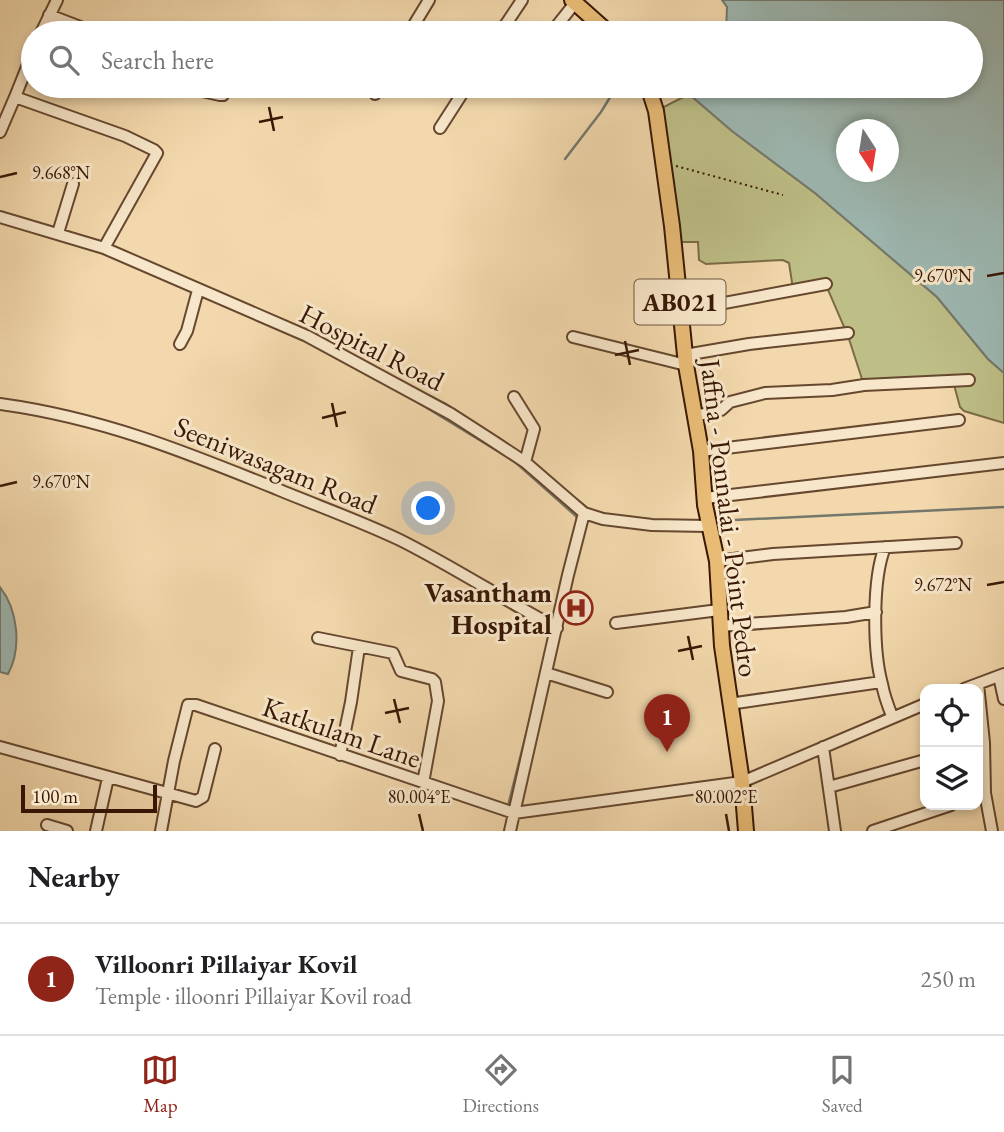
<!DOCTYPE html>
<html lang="en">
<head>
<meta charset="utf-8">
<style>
	:root { --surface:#fff; --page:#f2f2f2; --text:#202124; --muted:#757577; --line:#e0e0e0; --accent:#8f2418 }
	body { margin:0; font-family:"EB Garamond",serif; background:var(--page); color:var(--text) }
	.controls { position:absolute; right:21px; bottom:21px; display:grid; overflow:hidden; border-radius:14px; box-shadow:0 4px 10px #0003 }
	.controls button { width:63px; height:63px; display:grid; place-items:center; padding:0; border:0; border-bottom:2px solid var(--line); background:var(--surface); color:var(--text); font:35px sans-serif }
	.compass { position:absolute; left:836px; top:119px; width:63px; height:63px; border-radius:50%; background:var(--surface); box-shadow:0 4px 10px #0003; rotate:168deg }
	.scale { position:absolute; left:21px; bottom:18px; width:136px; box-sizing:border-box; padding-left:7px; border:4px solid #381805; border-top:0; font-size:19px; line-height:24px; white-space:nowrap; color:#381805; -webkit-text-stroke:5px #f7e6c9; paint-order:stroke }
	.you { position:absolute; left:429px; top:509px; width:24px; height:24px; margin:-18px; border:5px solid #fff; border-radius:50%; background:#1a73e8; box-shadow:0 0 0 10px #1a73e833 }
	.badge { display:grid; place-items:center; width:46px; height:46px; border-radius:50%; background:var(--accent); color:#fff; font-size:23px; font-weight:700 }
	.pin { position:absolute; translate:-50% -58px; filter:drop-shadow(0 2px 4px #0008) }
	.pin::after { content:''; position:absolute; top:37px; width:24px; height:21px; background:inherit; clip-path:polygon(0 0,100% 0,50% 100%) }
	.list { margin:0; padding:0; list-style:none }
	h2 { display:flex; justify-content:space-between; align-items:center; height:91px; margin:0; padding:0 28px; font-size:30px }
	h2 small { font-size:23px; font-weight:400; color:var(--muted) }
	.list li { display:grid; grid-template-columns:46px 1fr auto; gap:21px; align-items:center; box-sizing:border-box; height:112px; padding:0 28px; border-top:2px solid var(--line) }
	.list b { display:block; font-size:26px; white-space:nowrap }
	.list p { margin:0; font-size:23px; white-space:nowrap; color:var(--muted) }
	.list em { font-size:23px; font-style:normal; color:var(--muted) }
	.icon { flex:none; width:38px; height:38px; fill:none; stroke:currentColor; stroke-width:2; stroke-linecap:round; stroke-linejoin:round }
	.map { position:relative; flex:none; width:1004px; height:831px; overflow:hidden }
	.search { position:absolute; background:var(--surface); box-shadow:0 4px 10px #0003; left:21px; right:21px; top:21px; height:77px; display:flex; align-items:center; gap:18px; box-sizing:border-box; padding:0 24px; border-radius:38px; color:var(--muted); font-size:26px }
	.sheet { height:203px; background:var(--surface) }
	nav { display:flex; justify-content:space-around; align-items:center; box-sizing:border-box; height:98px; border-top:2px solid var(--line); background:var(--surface); font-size:19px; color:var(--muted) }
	nav a { display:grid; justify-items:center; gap:4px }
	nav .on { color:var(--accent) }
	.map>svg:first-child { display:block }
	.green { fill:#bebe87; stroke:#7b6b46; stroke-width:2 }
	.water { fill:#9db8b2; stroke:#75786d; stroke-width:2; fill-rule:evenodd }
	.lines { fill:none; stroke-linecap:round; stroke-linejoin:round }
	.stream { stroke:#75786d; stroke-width:2.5 }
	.minor-casing { stroke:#66482f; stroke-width:14 }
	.major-casing { stroke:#381805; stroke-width:18 }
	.path { stroke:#381805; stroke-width:2; stroke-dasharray:2 3.5; stroke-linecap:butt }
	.minor { stroke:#f7e6c9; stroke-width:10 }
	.major { stroke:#e9bc76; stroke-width:14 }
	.ticks { fill:none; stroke:#381805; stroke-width:2.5 }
	.labels { text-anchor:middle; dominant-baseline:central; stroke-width:6; stroke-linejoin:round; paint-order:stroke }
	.shield { fill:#f7e6c9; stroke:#715640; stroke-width:2 }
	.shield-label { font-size:26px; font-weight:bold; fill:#381805 }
	.street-label { font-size:28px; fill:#381805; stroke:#f7e6c9 }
	.poi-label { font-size:28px; font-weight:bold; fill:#381805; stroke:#f7e6c9; text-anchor:end }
	.ticks-label { font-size:18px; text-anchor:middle; fill:#381805; stroke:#f7e6c9; stroke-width:6; stroke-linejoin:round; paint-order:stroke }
</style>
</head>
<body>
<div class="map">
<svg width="1004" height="831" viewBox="0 0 1004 831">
	<rect width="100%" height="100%" fill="#f2d8ac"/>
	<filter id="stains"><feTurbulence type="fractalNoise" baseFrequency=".00286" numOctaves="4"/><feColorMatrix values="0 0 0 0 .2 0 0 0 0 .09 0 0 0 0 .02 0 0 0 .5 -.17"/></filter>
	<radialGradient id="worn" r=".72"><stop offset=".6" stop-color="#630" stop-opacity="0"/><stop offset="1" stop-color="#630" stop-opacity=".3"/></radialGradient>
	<path class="green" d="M689 94 732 131 815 193 937 297 988 359 1004 373V423L964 411 960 407 953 381 864 385 848 336 826 285 793 289 789 263 783 260 706 264 699 260 698 242H673L656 111Z"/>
	<path class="water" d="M722 0H1004V373L988 359 937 297 815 193 732 131 689 94 695 86H971V33H726L727 7ZM846 130H888V172H846Z
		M0 587C18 610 22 648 8 674L0 672Z"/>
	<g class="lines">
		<path class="stream" d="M565 159 601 112 617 86
			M346 363 362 371
			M398 379 446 404 508 445
			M414 400 514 461 577 517V522
			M576 499 590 510
			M714 521 1004 507
			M863 725 887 713
			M175 738 179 720
			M508 806 536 695"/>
		<defs>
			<path id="minor" d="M49 15 96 33
				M41 33 57 0
				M257 33 259 29
				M409 33 429 0
				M500 33 522 0
				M551 33 575 3
				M194 86 202 91 220 95H223L228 86
				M375 94 380 86
				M15 97 33 52
				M440 128 467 86
				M0 132 15 97 125 136 154 150 157 153 104 248
				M0 217 104 248 307 336 451 414 493 441 525 462 584 513 603 519 652 525 708 526
				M58 233 73 184
				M681 311 826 284
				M573 337 686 365
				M180 344 187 331 198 290
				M685 355 749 344 848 333
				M514 397 534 429 525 462
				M0 404C102 418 183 451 277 489 318 506 360 521 400 540 454 567 504 600 557 628
				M695 416 721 410 730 402 765 393 832 390 864 385 969 380
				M701 451 959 420
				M705 498 1004 463
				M885 547C872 579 873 651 882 684 884 695 888 706 892 716
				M717 561 773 554 956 543
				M616 623 719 610
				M720 626 846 617 876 612
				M318 638 393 653 401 671 432 679 435 682 438 701 423 783
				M546 673 607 692
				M999 676 1004 699
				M978 684 984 743 985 793 992 831
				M964 689 1004 674
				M729 704 881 682
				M0 747 196 801 203 797 215 749
				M823 747 835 831
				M340 755 351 702 359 647
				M829 787 925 760
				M47 825 67 831
				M96 831 108 778
				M161 831 174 761 188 705H196L514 813 742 782 925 704
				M510 831 568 575 584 513
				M873 831 951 805"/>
			<path id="major" d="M572 0 609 33
				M648 86 656 111 672 226 686 365 701 451 705 505 717 561 722 646 742 782 746 831"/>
		</defs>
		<use href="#minor" class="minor-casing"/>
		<use href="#major" class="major-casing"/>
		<path class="path" d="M676 166 783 195"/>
		<use href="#minor" class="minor"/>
		<use href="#major" class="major"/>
	</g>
	<path class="ticks" d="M269 107 274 131M259 122 283 117M0 177 17 173M987 276 1004 273M625 341 630 365M615 355 639 350M332 403 337 427M322 418 346 412M0 486 17 482M987 585 1004 582M688 636 693 660M678 651 702 646M394 699 400 723M385 713 409 708M419 814 423 831M726 814 729 831"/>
	<defs>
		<symbol id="hospital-ring" viewBox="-11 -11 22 22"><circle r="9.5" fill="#f7e6c9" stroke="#8f2418" stroke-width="1.5"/><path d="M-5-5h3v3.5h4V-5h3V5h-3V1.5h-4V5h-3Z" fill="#8f2418"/></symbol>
	</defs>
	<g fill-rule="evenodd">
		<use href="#hospital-ring" x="557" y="589" width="38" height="38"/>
	</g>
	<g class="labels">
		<rect class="shield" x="634.5" y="279.5" width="91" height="45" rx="5"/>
		<g class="shield-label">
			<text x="680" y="302">AB021</text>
		</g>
		<g class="street-label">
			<text transform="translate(372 347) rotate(27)">Hospital Road</text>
			<text transform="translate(276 465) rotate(22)">Seeniwasagam Road</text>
			<text transform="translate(730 518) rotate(83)">Jaffna - Ponnalai - Point Pedro</text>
			<text transform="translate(342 732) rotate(19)">Katkulam Lane</text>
		</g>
		<g class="poi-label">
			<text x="552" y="592">Vasantham<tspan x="552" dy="32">Hospital</tspan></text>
		</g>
	</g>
	<g class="ticks-label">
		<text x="61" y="179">9.668°N</text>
		<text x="943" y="282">9.670°N</text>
		<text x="61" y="488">9.670°N</text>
		<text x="943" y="591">9.672°N</text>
		<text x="419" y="803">80.004°E</text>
		<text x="726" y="803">80.002°E</text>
	</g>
	<rect width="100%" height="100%" filter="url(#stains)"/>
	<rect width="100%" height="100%" fill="url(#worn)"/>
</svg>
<div class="controls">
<button><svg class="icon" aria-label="locate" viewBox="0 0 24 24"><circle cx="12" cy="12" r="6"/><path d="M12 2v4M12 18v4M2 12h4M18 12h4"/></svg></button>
<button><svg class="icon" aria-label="layers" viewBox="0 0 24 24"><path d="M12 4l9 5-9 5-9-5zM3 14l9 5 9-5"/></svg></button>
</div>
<svg class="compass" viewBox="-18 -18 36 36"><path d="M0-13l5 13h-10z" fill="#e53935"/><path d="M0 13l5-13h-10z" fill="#757577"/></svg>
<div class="scale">100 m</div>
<div class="you"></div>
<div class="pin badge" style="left:667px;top:752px">1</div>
<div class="search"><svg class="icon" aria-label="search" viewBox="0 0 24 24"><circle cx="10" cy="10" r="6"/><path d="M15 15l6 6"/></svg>Search here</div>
</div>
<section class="sheet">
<h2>Nearby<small></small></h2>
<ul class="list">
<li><span class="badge">1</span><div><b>Villoonri Pillaiyar Kovil</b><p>Temple · illoonri Pillaiyar Kovil road</p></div><em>250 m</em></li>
</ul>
</section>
<nav>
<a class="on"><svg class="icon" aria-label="map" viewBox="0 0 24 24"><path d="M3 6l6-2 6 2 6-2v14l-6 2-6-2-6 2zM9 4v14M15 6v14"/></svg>Map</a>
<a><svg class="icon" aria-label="directions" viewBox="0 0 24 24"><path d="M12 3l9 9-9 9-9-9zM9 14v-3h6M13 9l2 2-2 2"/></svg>Directions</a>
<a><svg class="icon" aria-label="saved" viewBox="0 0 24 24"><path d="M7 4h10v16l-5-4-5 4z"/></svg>Saved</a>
</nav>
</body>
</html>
